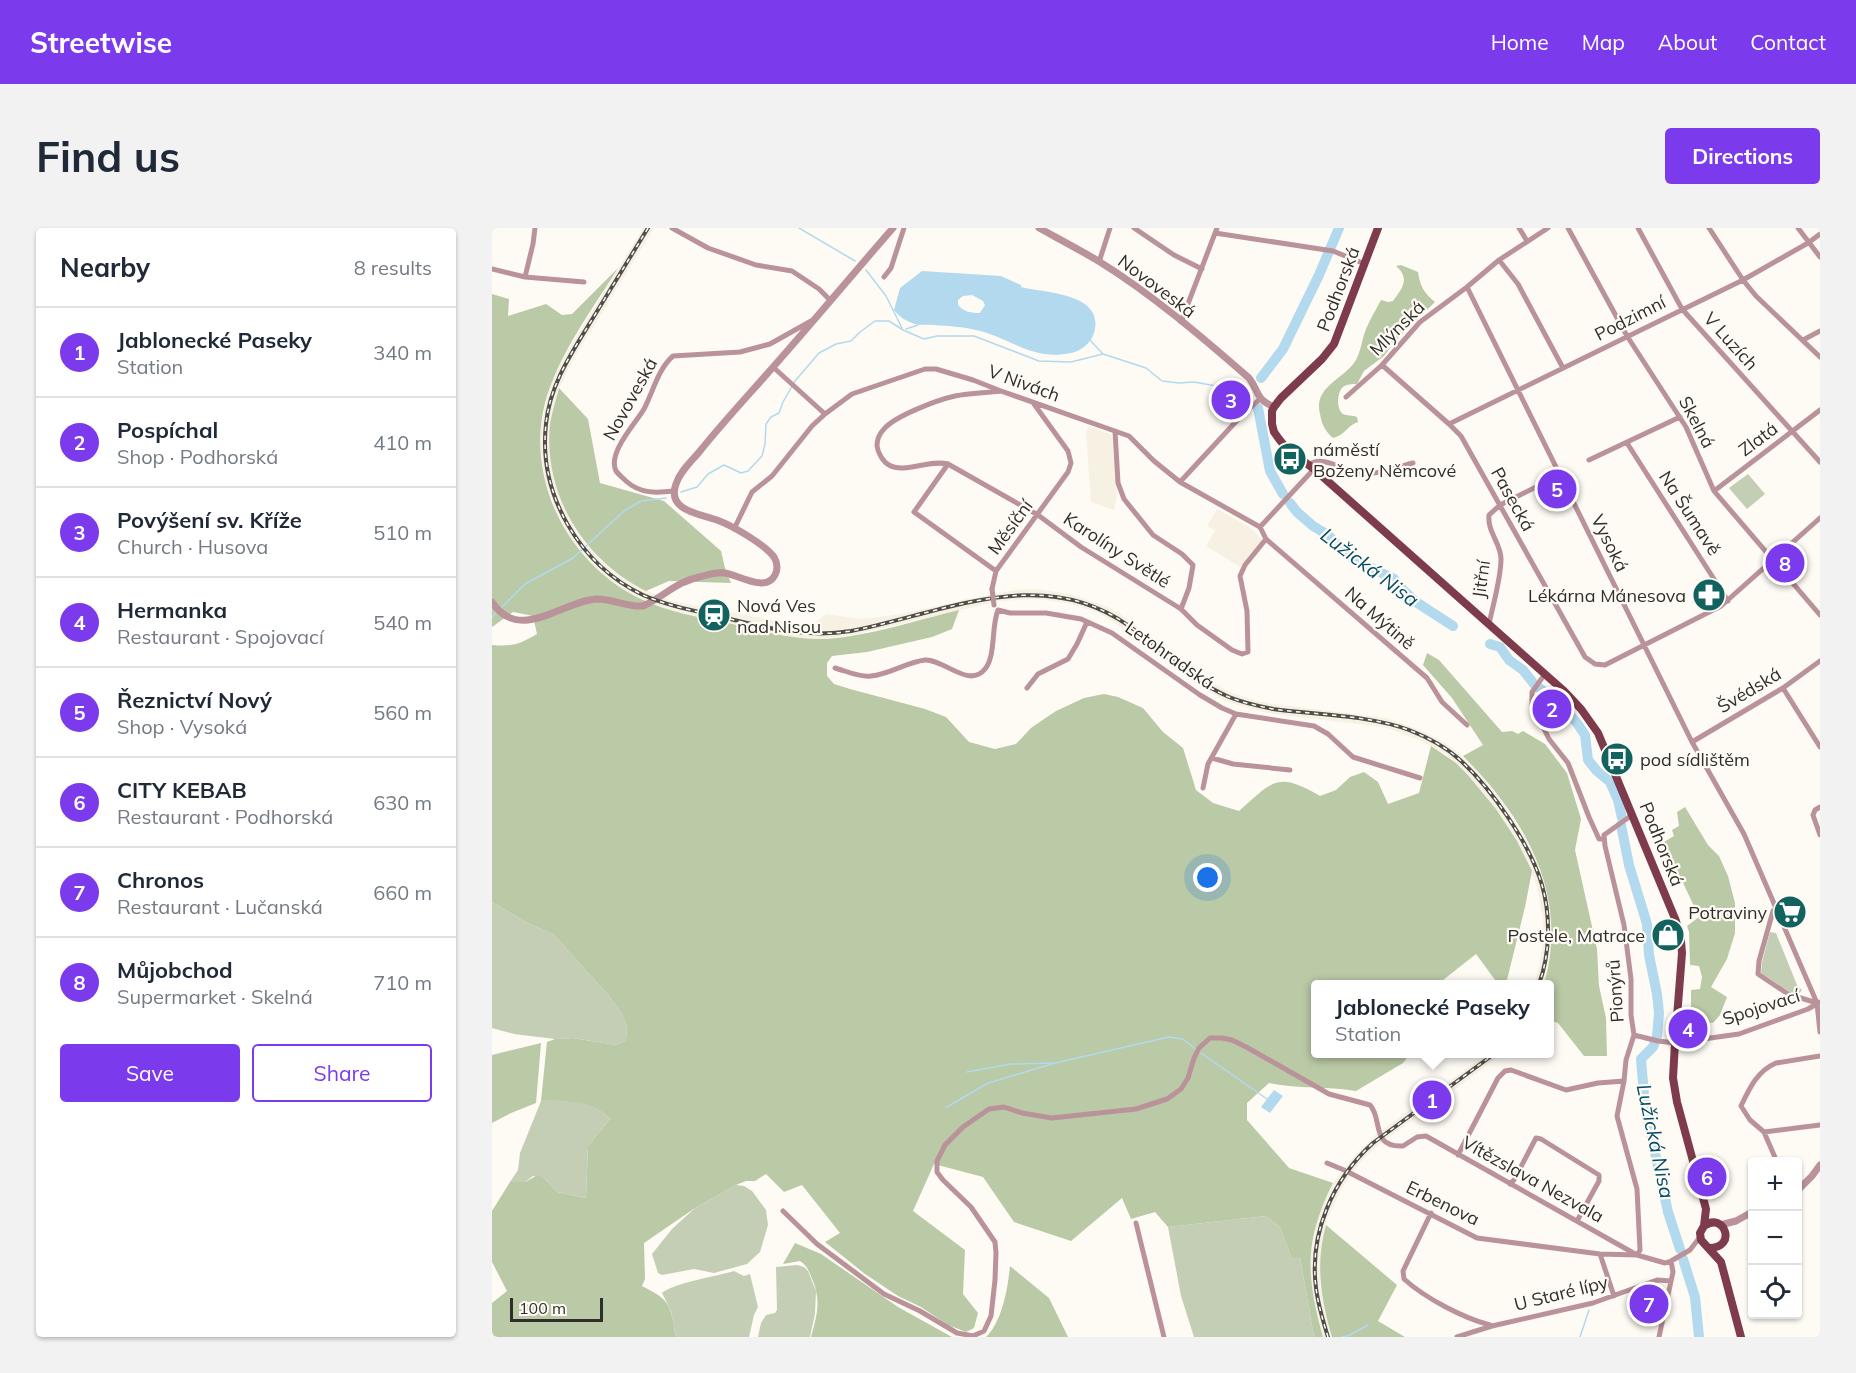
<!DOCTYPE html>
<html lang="en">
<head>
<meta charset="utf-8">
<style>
	:root { --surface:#fff; --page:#f2f2f3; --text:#1f2937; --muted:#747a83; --line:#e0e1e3; --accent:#7c3aed }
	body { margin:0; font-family:Mulish,sans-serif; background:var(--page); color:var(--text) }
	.controls { position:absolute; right:18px; bottom:18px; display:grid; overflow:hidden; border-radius:6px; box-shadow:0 2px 4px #0004 }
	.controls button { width:54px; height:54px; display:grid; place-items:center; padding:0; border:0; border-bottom:2px solid var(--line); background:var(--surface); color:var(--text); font:30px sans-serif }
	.scale { position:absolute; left:18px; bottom:15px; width:93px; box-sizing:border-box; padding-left:6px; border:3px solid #2f2e2b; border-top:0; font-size:16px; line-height:21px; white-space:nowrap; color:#2f2e2b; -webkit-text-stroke:4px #fefbf4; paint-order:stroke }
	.you { position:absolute; left:716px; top:650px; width:21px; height:21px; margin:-15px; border:4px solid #fff; border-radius:50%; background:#1a73e8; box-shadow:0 0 0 9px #1a73e833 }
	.badge { display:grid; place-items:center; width:39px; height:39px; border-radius:50%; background:var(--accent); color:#fff; font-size:20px; font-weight:700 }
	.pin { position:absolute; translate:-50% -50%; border:3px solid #fff; box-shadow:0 2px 6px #0006 }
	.popup { position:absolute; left:819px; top:752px; width:243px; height:78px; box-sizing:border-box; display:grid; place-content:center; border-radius:6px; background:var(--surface); filter:drop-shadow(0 2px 4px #0005); font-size:20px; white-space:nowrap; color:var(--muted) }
	.popup b { font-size:22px; color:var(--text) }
	.popup::after { content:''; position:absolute; left:50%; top:100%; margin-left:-12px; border:12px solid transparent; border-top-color:var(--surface) }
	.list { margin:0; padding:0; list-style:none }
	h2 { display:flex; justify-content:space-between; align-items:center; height:78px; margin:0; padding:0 24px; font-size:26px }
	h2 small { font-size:20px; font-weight:400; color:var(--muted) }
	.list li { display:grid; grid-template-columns:39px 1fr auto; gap:18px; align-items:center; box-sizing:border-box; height:90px; padding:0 24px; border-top:2px solid var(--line) }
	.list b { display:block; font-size:22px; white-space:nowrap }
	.list p { margin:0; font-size:20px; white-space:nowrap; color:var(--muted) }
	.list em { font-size:20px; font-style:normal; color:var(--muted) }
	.actions { display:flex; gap:12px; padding:18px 24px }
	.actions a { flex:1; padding:14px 0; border:2px solid var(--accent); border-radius:6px; text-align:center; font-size:21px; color:var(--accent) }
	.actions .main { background:var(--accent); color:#fff }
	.icon { flex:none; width:33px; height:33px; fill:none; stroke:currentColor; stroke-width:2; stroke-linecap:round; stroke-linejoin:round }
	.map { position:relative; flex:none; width:1328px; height:1109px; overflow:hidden; border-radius:6px }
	header { display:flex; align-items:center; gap:36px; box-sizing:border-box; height:84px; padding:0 30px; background:var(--accent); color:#fff }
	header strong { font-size:28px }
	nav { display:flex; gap:33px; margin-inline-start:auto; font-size:21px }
	.intro { display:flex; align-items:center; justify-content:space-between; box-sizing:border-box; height:144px; padding:0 36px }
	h1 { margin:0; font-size:42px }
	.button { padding:15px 27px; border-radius:6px; background:var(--accent); color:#fff; font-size:21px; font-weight:700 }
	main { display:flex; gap:36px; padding:0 36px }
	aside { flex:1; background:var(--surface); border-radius:6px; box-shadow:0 2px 4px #0004 }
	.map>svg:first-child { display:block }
	.built { fill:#f6f1e3 }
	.green { fill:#c3ceb5 }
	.forest { fill:#bac9a6 }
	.water { fill:#b3d9ee; fill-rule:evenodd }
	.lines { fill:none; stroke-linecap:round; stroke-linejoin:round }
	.stream { stroke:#b3d9ee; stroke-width:1.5 }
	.river { stroke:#b3d9ee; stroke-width:10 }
	.minor { stroke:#ba9299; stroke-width:5 }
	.tertiary { stroke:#ba9299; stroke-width:7 }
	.primary { stroke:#7d3b4b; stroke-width:8 }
	.rail-casing { stroke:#4f4e4a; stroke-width:4 }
	.rail { stroke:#fefbf4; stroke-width:1.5; stroke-dasharray:4.5; stroke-linecap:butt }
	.minor-bridge { stroke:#ba9299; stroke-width:5 }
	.labels { text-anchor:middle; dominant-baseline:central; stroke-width:4.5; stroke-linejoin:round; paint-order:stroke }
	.street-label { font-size:18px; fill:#2f2e2b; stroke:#fefbf4 }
	.poi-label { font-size:18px; fill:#2f2e2b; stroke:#fefbf4; text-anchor:start }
	.water-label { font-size:20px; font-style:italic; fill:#024c69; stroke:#fefbf4 }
</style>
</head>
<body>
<header>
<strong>Streetwise</strong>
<nav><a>Home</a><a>Map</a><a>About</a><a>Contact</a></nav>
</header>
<div class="intro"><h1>Find us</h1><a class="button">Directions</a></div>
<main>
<aside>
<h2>Nearby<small>8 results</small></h2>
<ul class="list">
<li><span class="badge">1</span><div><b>Jablonecké Paseky</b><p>Station</p></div><em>340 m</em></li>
<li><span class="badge">2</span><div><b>Pospíchal</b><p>Shop · Podhorská</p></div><em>410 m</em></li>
<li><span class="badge">3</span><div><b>Povýšení sv. Kříže</b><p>Church · Husova</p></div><em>510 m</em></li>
<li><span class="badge">4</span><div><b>Hermanka</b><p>Restaurant · Spojovací</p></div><em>540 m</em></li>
<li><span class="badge">5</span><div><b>Řeznictví Nový</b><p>Shop · Vysoká</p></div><em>560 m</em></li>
<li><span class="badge">6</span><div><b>CITY KEBAB</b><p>Restaurant · Podhorská</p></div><em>630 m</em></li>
<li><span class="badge">7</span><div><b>Chronos</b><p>Restaurant · Lučanská</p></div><em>660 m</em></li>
<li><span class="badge">8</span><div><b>Můjobchod</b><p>Supermarket · Skelná</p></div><em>710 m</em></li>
</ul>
<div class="actions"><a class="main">Save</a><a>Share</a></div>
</aside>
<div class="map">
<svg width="1328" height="1109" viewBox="0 0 1328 1109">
	<rect width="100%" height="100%" fill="#fefbf4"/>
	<path class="built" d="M151 0H162L81 132 67 160 58 197 59 225 61 247 71 277 85 305 107 330 119 342 144 358 177 372 200 377 296 395 310 396 323 395 334 386 370 391 410 386 475 371 524 362 543 361 578 366 611 377 627 385 709 448 737 464 765 473 782 476 894 490 931 503 958 518 982 539 1012 576 1042 624 1054 657 1060 690 1059 723 1052 756H1042L1047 738 1050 722 1051 691 1045 659 1033 629 1004 581 975 546 953 526 927 512 892 499 781 486 763 482 733 473 704 456 622 394 607 385 576 375 543 371 508 373 370 405 335 411H317L281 406 174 381 139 366 113 349 100 337 78 310 63 280 52 249 49 225V196L58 157 73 127Z
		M597 198 620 207 625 269 622 282 599 274 594 205Z
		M725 281 759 300 771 313 748 339 714 318 723 302 715 298Z
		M995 826H1009L985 845 884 919 867 936 850 960 835 991 829 1019 828 1057 840 1109H831L819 1058V1026L826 989 841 955 860 930 886 905Z"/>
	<path class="green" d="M1256 246 1273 266 1255 281 1237 260Z
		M0 674 32 693 62 707 117 768 130 786 135 798 134 812 124 817 81 810 63 811 22 806 0 800Z
		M1278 704 1284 705 1305 757 1310 762 1306 767 1298 764 1269 745 1270 734Z
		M74 872C89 873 108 879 118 891L96 918 94 970 65 964 53 951 41 948 33 954H18L26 942 28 925 49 873Z
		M244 957 252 958 260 963 274 982 276 997 268 1024 255 1036 222 1045 202 1041 170 1047 166 1045 160 1026 180 1001 203 980Z
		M774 988 788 999 799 1029H808L822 1109H702L689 1068 676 999Z
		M305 1037 312 1039 316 1043 324 1063 323 1086 318 1109H266L269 1095 274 1087 283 1085 285 1082 284 1039Z
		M242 1043 252 1048 258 1046 266 1079 262 1087 257 1109H184L179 1083 170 1065C181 1055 226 1048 242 1043Z"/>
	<path class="forest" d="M909 37 926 44C928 58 932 65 943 74L904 112 892 128 872 143 865 156C860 156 855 156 851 159 845 164 844 181 851 186 854 188 861 187 865 189L866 194C856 197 853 207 841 210 833 203 830 197 828 186 821 158 852 152 864 132 869 123 870 111 874 101 878 91 884 82 889 72L896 74 901 73C911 60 918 50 904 38Z
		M126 40C100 82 66 127 53 175 33 253 78 338 149 371 176 384 207 389 236 395 269 403 301 412 335 411 376 408 426 392 467 382L460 401 440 409 375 424 340 428 335 435V448L342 456 358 461 433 481 454 489 477 514 503 521 524 516 539 500 552 491 564 483 592 470 612 466 626 469 651 480 671 504 691 520 704 562 721 575 747 583C781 553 785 543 828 568L844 562 858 549 872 544 886 554 896 576 927 565 939 518 964 535 975 546 1004 581 1025 613 1040 643 1033 679 1014 756H1006L984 726 946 756H823V826H918L911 835 864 863C835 858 806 861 777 855L755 875V892L797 940 841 955C812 1013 814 1048 831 1109H822L808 1029H799L788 999 774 988 676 999 663 984 639 991 630 970 579 1013 522 994 491 949 442 936 421 983 473 1022 471 1066 486 1085 482 1100 474 1104 456 1097 429 1079 406 1068 373 1046 333 1014 348 1005 310 957 292 964 274 946 263 953H254L244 957 203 980 152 1015 153 1051 150 1058C180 1073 178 1077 184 1109H0V1075L15 1063 0 1034V983L18 954H33L46 947 53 951 65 964 94 970 96 918 118 891C102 872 72 872 49 873L55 814 63 811 81 810 124 817 134 812 135 798 130 786 117 768 62 707 32 693 0 674V417C20 419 28 416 45 406L41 388 21 384 0 399V66L17 71 16 88 54 76 70 87 80 86Z
		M67 160 96 191 108 255 172 273 229 323 233 340 239 355 177 353 154 363C92 332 51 267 58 196 60 184 64 172 67 160Z
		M935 425 947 432 1010 504 1020 503 1026 506 1031 503 1053 516 1075 545 1089 591 1083 622 1105 721 1107 758 1114 790 1115 828H1092L1066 795 1057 792V756H1052C1078 667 1033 590 971 528L991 517 960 470 931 437Z
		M1193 579 1216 617 1227 628 1236 648 1243 675V705L1235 731 1219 759 1235 769 1228 787 1221 795 1210 794 1209 785 1199 783V762L1208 761 1210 749 1207 738 1198 737 1197 704 1195 698 1207 689 1172 614 1182 608 1180 602 1187 598 1185 584Z
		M49 815 44 875 19 885 0 895V827Z
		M834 997 905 1057 886 1093 913 1109H840C829 1071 823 1036 834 997Z
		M303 1015 329 1026 406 1079 460 1109H319C325 1088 329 1073 321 1053 317 1044 316 1038 308 1033L291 1036Z
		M518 1038 557 1070 576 1109H494C510 1094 516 1060 518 1038Z"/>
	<path class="water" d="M430 43 509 48 529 57V59C550 65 614 64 602 105 599 115 589 123 579 125 541 133 522 112 488 103 474 99 457 98 442 97 435 96 427 98 420 95 412 92 407 88 402 82L408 60ZM480 67 491 73 493 77 488 85C479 85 472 84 466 77V72L471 68Z
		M782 862 791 868 778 885 769 879Z"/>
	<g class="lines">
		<path class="stream" d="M307 0 363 33
			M374 42 394 68 410 100
			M414 101 426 97
			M597 111 610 125
			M189 264 205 259 216 246 232 237 249 245 256 243 270 228 273 216 274 196 279 189 287 185 291 174 303 153 327 125 344 116 359 113 368 104 383 93H397L411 102 432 111 445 108H482L547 133 579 134 611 126 654 140 670 153 687 155 702 154 730 159 753 157
			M9 380 33 356 81 330 132 283 149 273 174 270
			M0 389 6 383
			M709 825 775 871
			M475 844 519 836 561 835
			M455 879 496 855 563 835 677 809 691 811 705 822
			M850 1109 856 1108 876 1097
			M1088 1109 1097 1082"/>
		<path class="river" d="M769 150 791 121 827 47 847 0
			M766 180 778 243 791 266
			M798 275 805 284 821 298 836 307 861 331 902 351 911 362 924 374 961 398
			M998 416 1008 419 1017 432 1031 442 1042 456 1068 476 1085 495 1093 507 1096 532 1105 543 1118 554 1126 572 1130 590
			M1129 597 1137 637 1155 696 1157 727 1165 766 1167 785 1165 808 1161 819 1149 831 1153 879 1176 984 1188 1021
			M1191 1031 1203 1069 1207 1109"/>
		<path class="minor" d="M180 0 216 20 264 37 300 43 327 61 338 72
			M642 0 682 27 710 41
			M1027 0 1035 13
			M1076 0 1135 108 1194 199 1222 263 1328 387
			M1146 0 1190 81 1328 234
			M1217 0 1251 52 1264 68 1328 129
			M1306 0 1328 29
			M723 5 841 23 873 36
			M1007 32 1026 56 1071 140
			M607 34 618 0
			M0 41 33 49 92 54
			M33 49 41 16 43 0
			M392 49 399 40 412 0
			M975 59 1200 514 1252 606 1325 775 1328 804
			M689 94 725 0
			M1311 112 1328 103
			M890 137 957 196 969 208 1093 429 1103 436 1113 437 1229 378 1328 290
			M281 139 333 186
			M509 163C494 165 478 165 463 168 445 172 403 188 392 201 387 206 385 212 385 218 386 225 391 234 397 237 413 246 437 231 456 236L546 287 589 319 689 381 705 397 740 422 750 426 756 424 755 383 748 348 753 337 774 311
			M854 169 890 137 928 94 975 59 1007 32 1056 0
			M957 196 1251 52 1316 15 1328 6
			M623 203 626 255 632 271 661 307 690 326 701 337 697 360 689 381
			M1135 215 1236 373
			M1097 232 1188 189
			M456 236 422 284 504 343
			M817 237C830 227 847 240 861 244 881 249 902 240 921 235
			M688 254 751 186 768 171
			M182 263C165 265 148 266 134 253 131 250 126 246 124 243 115 225 144 195 152 181 161 164 166 141 181 128L248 124 278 116 319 93
			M1222 263 1328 182
			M768 299 774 311 935 450 950 474 975 497
			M768 299 822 241
			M242 301 260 264 280 248 320 198 333 186 360 166 433 141H444L481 152 509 163 637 208 662 233 688 254 768 299
			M500 361 504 343 576 244 579 235 576 223 542 176
			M506 382 518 385H554L589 391 620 405 708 467 730 480 744 486 822 498 836 506 861 529 928 550
			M997 396C1001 377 1009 350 1009 331 1009 315 995 304 997 287L1008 277 1068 247
			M343 440C354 443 369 450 379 448 398 446 415 434 433 432 452 431 477 461 493 441 504 428 499 399 506 382
			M1053 446 1040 464V476L1057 511 1076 535 1097 589 1107 611H1112
			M535 460 546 446 576 431 585 416 595 394
			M1291 460 1328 519
			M1200 514 1291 460 1328 433
			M720 530 741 536 798 542
			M711 560 716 536 744 486
			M1328 579 1323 582 1321 587 1328 607
			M1140 587 1112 607 1113 618 1132 697 1139 751V787L1142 807 1134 832 1132 853 1125 888 1145 961 1148 1022 1145 1027
			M1283 681 1281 683 1267 733 1266 746 1296 766 1325 775
			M1142 807 1166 813 1183 815 1247 806 1316 781 1328 774
			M1272 904 1328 897
			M966 927 1006 850 1013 843 1019 842 1074 862 1106 855 1132 853
			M1285 934 1272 904 1258 892 1249 878C1257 861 1265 843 1284 835L1328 828
			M835 935 852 942
			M858 945 985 1010 1108 1026 1145 1027 1173 1035 1179 1033 1198 1022 1208 1009
			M1018 956 1022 952 1044 910 1049 911 1107 947V953L1085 993
			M291 983 325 1016 392 1066 428 1083 465 1105 481 1108 492 1103 499 1088 503 1052 504 1025 503 1014 479 979 451 952 445 944V933L453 917 471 899 497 881 512 879 530 885 560 890 644 881 675 871 689 861 696 850 702 830 707 820 718 810H730L740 812 756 820 837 866 878 877C891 890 878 920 911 918L925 909 934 908 1145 1027
			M939 985 911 1043 912 1051C933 1070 971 1090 998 1097
			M644 995 672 1109
			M1108 1026 1122 1068
			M965 1109 1000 1098 1101 1075 1165 1052 1179 1053
			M1167 1109 1181 1044 1179 1033"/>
		<path class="tertiary" d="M547 0C567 11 588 22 608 34 661 67 710 109 757 150 768 164 762 170 782 179
			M0 374C28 416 69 373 105 371 121 371 135 379 151 378 175 367 182 354 211 348 218 346 226 344 233 345 247 347 274 365 283 347 286 341 285 334 282 329 272 316 241 298 225 292 209 286 174 283 184 256 188 243 200 233 208 223 224 203 241 184 258 165 307 111 353 55 401 0
			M1306 962 1320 948 1328 937
			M1228 997 1244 993 1260 984"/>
		<path class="primary" d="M886 0 842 116 830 131 789 170 782 179 780 183V196L782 204 787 211 795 221 822 241 1072 463 1089 481 1106 505 1184 693 1189 713 1190 725 1183 815 1181 850 1185 874 1214 981 1212 998 1208 1005 1209 1012 1229 1034 1249 1109
			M1212 998C1232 983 1246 1020 1217 1020"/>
		<defs>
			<path id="rail" d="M156 0C139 28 121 57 104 85 83 120 58 154 54 196 46 267 88 337 151 367 178 379 209 384 238 391 279 401 317 410 359 403 452 385 550 335 637 398 670 421 699 453 737 469 752 475 766 478 781 481 824 487 877 487 917 502 935 509 954 519 968 532 1000 561 1038 616 1050 657 1059 689 1058 726 1047 756
				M836 1109C831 1093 826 1076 824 1060 817 1005 841 951 881 915L1002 826"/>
		</defs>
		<use href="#rail" class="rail-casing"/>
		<use href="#rail" class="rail"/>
		<path class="minor-bridge" d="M500 361 502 377"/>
	</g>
	<defs>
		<symbol id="bus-disc" viewBox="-11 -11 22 22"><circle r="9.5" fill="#12625f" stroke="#fefbf4"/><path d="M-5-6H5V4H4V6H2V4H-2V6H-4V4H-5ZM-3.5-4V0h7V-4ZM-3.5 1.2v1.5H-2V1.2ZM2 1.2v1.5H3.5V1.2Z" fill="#fff"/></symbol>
		<symbol id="pharmacy-disc" viewBox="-11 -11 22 22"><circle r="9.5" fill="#12625f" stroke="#fefbf4"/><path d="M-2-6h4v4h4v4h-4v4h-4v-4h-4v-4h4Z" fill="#fff"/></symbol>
		<symbol id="station-disc" viewBox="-11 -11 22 22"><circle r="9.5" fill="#12625f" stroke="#fefbf4"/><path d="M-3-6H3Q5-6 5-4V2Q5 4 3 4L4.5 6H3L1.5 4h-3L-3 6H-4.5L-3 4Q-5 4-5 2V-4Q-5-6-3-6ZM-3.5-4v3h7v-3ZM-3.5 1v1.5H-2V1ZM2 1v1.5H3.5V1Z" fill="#fff"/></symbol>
		<symbol id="supermarket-disc" viewBox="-11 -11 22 22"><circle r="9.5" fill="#12625f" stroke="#fefbf4"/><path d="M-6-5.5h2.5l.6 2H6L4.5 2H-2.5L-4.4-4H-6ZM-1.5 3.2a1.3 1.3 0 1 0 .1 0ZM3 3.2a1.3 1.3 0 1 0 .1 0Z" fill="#fff"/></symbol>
		<symbol id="shop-disc" viewBox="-11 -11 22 22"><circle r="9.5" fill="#12625f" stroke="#fefbf4"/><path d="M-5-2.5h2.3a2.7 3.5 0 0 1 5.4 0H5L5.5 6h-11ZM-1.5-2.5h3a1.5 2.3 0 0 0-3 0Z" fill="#fff"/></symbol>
	</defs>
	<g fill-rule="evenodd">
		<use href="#bus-disc" x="779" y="212" width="38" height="38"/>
		<use href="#pharmacy-disc" x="1198" y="348" width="38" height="38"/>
		<use href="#station-disc" x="203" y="368" width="38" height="38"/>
		<use href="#bus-disc" x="1106" y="512" width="38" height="38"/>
		<use href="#supermarket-disc" x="1279" y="665" width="38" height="38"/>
		<use href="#shop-disc" x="1157" y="688" width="38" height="38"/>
	</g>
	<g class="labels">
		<g class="street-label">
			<text transform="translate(665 58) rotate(37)">Novoveská</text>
			<text transform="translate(846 61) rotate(-69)">Podhorská</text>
			<text transform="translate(1138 90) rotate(-27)">Podzimní</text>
			<text transform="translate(905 100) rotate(-45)">Mlýnská</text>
			<text transform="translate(1239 113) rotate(48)">V Luzích</text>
			<text transform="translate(532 155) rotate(20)">V Nivách</text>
			<text transform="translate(138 171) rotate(-61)">Novoveská</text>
			<text transform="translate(1205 194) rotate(62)">Skelná</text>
			<text transform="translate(1266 211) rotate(-37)">Zlatá</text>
			<text transform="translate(1021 271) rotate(61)">Pasecká</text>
			<text transform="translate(1198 285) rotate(57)">Na Šumavě</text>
			<text transform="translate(518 299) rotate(-54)">Měsíční</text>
			<text transform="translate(1118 315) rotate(64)">Vysoká</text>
			<text transform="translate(625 322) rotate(33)">Karolíny Světlé</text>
			<text transform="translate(989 351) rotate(-82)">Jitřní</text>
			<text transform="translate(888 390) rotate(41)">Na Mýtině</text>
			<text transform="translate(678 427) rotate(35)">Letohradská</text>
			<text transform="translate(1257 462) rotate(-31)">Švédská</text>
			<text transform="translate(1170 616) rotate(68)">Podhorská</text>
			<text transform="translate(1123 763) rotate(-94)">Pionýrů</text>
			<text transform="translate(1269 779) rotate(-18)">Spojovací</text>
			<text transform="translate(1041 951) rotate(29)">Vítězslava Nezvala</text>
			<text transform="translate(951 975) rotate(26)">Erbenova</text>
			<text transform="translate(1069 1065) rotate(-14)">U Staré lípy</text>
		</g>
		<g class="poi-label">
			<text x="821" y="221">náměstí<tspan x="821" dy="21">Boženy Němcové</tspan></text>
			<text x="1194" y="367" text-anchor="end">Lékárna Mánesova</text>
			<text x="245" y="377">Nová Ves<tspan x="245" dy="21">nad Nisou</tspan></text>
			<text x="1148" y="531">pod sídlištěm</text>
			<text x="1275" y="684" text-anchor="end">Potraviny</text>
			<text x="1153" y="707" text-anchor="end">Postele, Matrace</text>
		</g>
		<g class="water-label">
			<text transform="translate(878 339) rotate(37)">Lužická Nisa</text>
			<text transform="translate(1164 913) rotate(78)">Lužická Nisa</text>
		</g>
	</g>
</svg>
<div class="controls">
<button>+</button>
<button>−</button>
<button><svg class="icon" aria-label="locate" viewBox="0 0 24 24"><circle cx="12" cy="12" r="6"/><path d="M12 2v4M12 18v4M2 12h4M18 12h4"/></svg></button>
</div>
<div class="scale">100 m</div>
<div class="you"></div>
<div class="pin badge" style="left:940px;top:872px">1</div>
<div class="popup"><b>Jablonecké Paseky</b>Station</div>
<div class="pin badge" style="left:1060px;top:481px">2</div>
<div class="pin badge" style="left:739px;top:172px">3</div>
<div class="pin badge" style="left:1196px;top:801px">4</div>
<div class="pin badge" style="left:1065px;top:261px">5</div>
<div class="pin badge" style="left:1215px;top:949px">6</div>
<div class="pin badge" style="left:1157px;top:1076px">7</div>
<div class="pin badge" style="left:1293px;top:335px">8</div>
</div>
</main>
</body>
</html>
